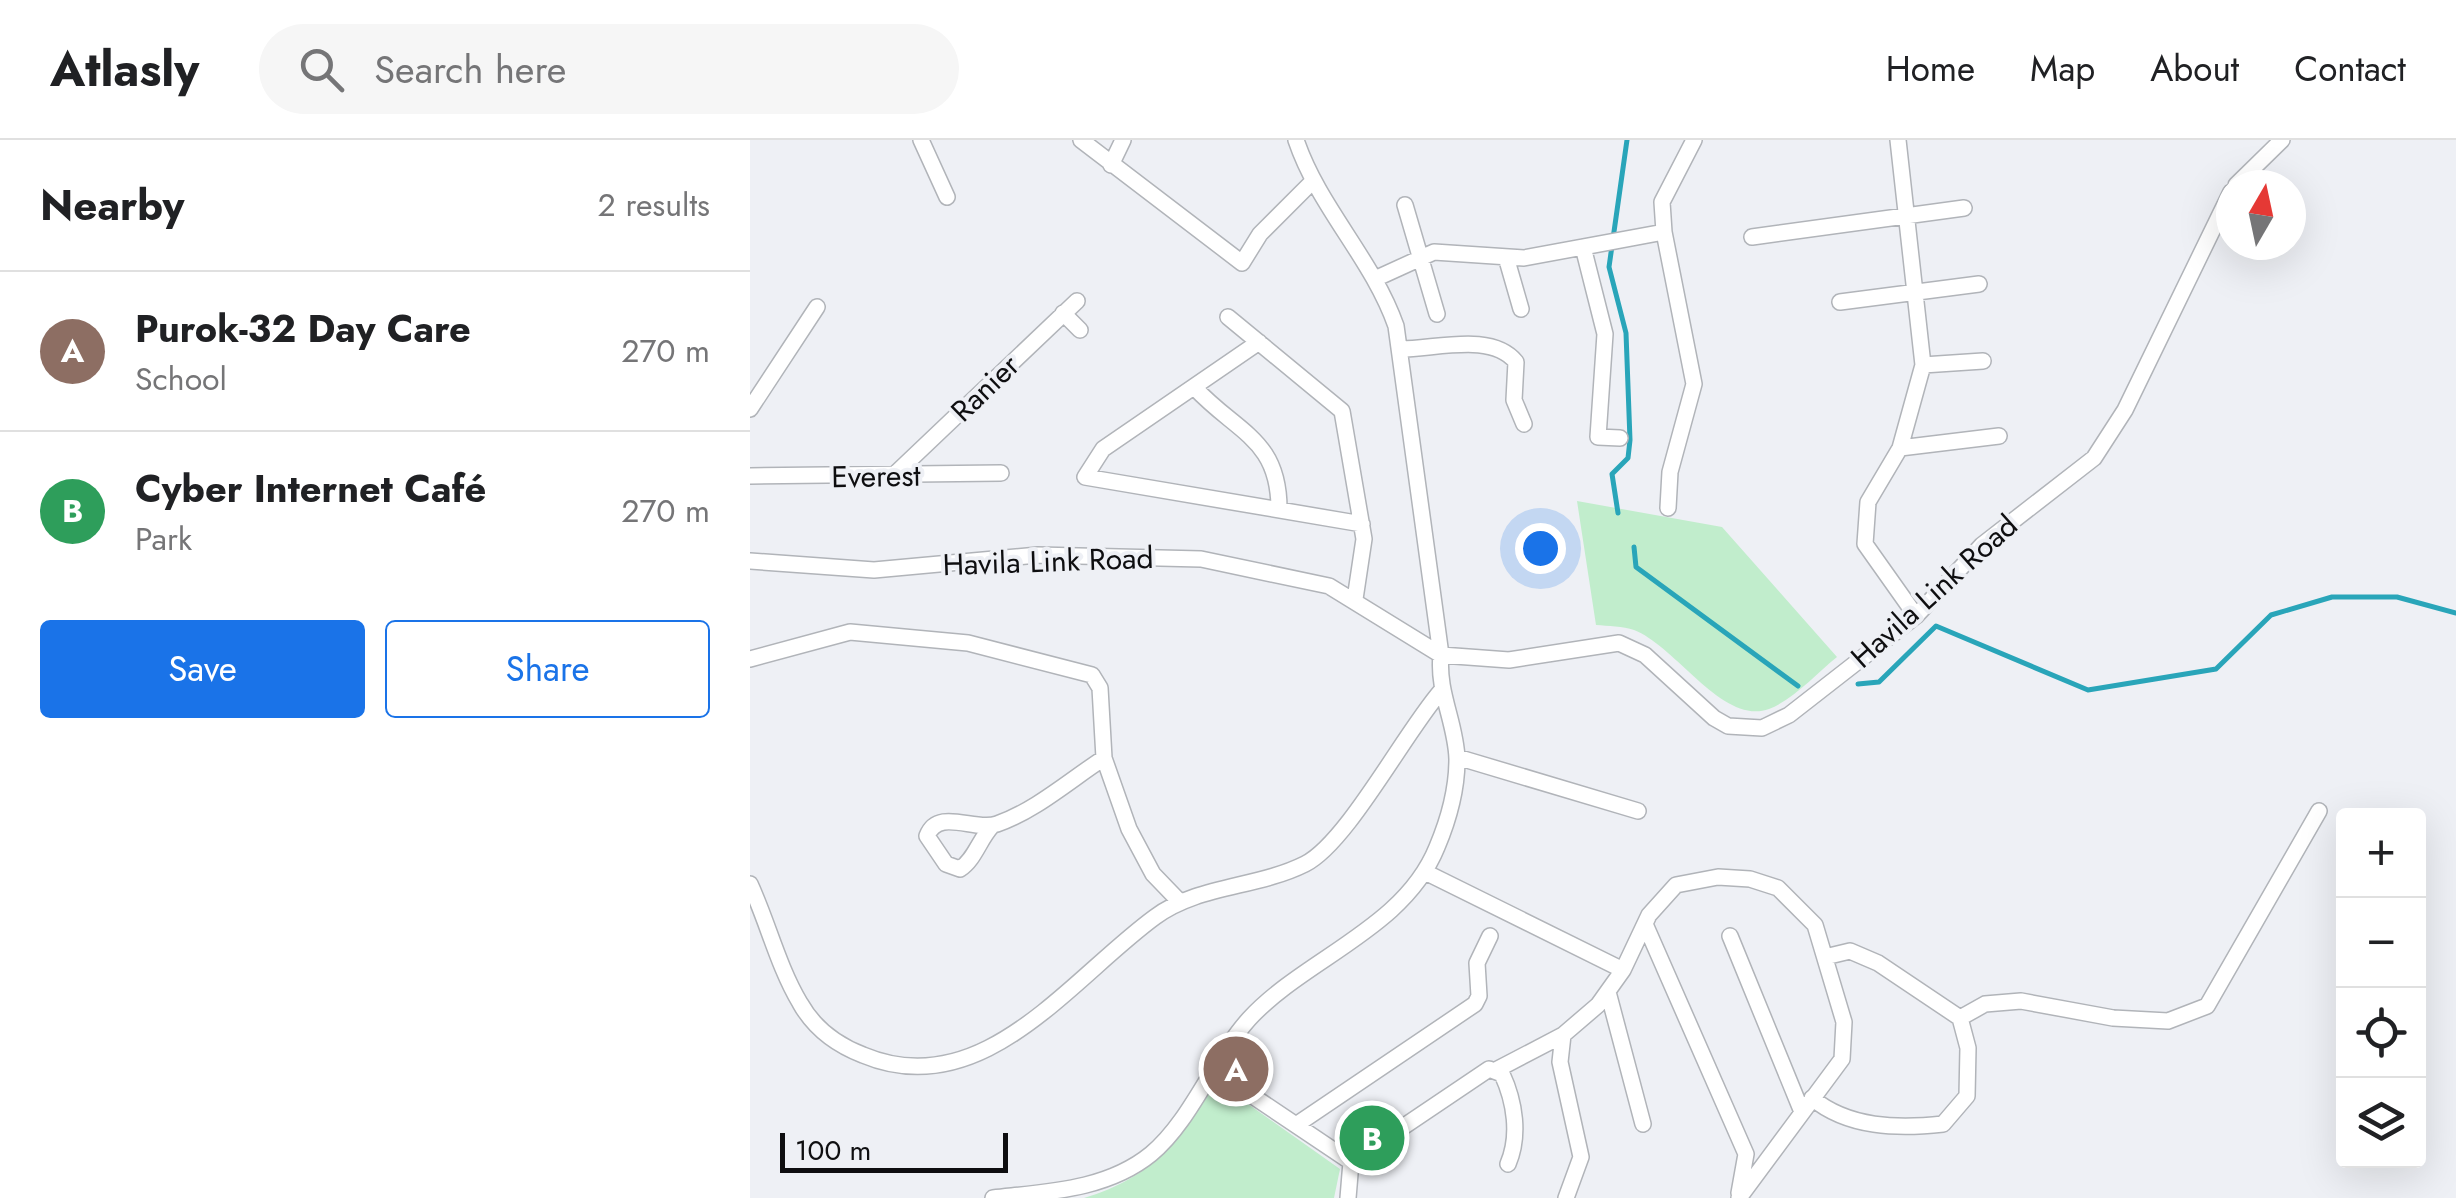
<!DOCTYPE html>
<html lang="en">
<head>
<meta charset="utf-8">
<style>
	:root { --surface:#fff; --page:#f6f6f6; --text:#202124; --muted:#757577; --line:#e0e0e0; --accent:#1a73e8 }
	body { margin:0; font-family:Jost,sans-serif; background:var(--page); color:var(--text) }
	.controls { position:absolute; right:30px; bottom:30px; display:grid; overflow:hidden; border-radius:10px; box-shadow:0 10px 40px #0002 }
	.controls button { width:90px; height:90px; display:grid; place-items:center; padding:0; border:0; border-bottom:2px solid var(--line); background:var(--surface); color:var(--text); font:50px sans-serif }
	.compass { position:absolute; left:1466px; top:30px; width:90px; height:90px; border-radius:50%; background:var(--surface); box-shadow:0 10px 40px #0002; rotate:9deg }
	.scale { position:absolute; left:30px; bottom:25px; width:228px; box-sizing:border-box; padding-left:10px; border:5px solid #0e0e10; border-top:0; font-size:28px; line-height:35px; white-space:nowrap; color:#0e0e10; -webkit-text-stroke:8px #eef0f5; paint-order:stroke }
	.you { position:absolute; left:790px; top:408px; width:35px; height:35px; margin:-25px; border:8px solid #fff; border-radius:50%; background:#1a73e8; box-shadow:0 0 0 15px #1a73e833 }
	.badge { display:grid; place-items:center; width:65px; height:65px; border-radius:50%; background:var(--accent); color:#fff; font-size:32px; font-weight:700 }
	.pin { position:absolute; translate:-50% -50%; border:5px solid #fff; box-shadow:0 2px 10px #0006 }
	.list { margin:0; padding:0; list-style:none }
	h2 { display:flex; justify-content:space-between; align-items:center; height:130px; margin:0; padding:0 40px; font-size:42px }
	h2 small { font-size:32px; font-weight:400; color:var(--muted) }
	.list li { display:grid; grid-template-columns:65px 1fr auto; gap:30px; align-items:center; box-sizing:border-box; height:160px; padding:0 40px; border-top:2px solid var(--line) }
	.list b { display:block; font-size:38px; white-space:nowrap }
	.list p { margin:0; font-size:32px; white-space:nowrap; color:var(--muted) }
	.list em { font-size:32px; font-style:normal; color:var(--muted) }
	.actions { display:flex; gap:20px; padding:30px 40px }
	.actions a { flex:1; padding:22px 0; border:2px solid var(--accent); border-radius:10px; text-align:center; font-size:35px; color:var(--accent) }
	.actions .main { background:var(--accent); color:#fff }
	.icon { flex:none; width:55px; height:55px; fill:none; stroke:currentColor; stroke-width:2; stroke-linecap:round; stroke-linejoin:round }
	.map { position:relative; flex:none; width:1706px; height:1058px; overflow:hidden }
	header { display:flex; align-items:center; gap:60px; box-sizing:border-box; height:140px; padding:0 50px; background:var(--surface); border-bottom:2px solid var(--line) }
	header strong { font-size:48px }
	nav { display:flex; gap:55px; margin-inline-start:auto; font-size:35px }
	.search { width:700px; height:90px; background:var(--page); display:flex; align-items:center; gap:25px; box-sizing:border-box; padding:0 35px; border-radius:55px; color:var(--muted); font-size:38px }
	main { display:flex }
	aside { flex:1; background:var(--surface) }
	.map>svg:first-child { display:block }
	.green { fill:#c1edcc }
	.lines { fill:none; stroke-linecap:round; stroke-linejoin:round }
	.stream { stroke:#29a5b9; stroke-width:5 }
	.minor-casing { stroke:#b1b4b9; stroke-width:18 }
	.minor { stroke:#fff; stroke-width:15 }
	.labels { text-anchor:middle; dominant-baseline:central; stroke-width:8; stroke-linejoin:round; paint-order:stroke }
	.street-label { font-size:30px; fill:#0e0e10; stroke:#eef0f5 }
</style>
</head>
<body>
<header>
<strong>Atlasly</strong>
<div class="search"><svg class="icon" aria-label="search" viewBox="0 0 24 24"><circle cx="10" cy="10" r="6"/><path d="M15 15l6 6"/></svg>Search here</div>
<nav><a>Home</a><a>Map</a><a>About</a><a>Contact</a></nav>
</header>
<main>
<aside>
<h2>Nearby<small>2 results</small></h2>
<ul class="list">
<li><span class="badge" style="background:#8d6e63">A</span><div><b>Purok-32 Day Care</b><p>School</p></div><em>270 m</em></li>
<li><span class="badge" style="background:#2e9e5b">B</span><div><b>Cyber Internet Café</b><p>Park</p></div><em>270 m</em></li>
</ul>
<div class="actions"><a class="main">Save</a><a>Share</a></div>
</aside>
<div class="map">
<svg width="1706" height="1058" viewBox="0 0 1706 1058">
	<rect width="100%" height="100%" fill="#eef0f5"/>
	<path class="green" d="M827 361 972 387 1087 517C1067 533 1043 560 1019 569 973 586 926 506 884 490 873 486 858 486 846 485Z
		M467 942 590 1029 584 1058H334C404 1037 428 1001 467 942Z"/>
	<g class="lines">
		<path class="stream" d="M868 373 862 334 878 318 880 300 876 193 859 127 877 0
			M884 407 886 427 1048 546
			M1108 544 1129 542 1186 486 1338 550 1466 529 1521 475 1582 457H1647L1706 473"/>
		<defs>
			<path id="minor" d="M171 0 197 57
				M331 0 492 123 510 94 563 41
				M1148 0 1173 225 1150 308 1118 362 1115 404 1166 476
				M361 25 373 0
				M1486 45 1532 0
				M655 65 687 174
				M1002 97 1214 68
				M833 107 855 194 848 297 870 298
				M756 117 771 169
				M627 138 684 112 774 118 914 92
				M1090 162 1229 144
				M313 173 330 190
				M478 177 592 271 614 399 605 459
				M509 202 353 309 335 337 612 384
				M651 209C686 209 742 192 766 222L764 260 774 284
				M1173 225 1233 221
				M445 248C487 293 529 299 529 369
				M0 269 67 167
				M1150 308 1249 296
				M0 336 251 333
				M143 336 327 161
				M918 368 920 332 944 244 914 92 912 62 944 0
				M0 421 124 430 288 415 451 419 579 446 691 515 759 520 869 503 895 515 964 578 978 586 1012 588 1039 575 1166 476 1232 405 1344 318 1375 270 1481 52
				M0 519 100 492 218 503 342 535 350 548 354 618 379 689 403 734 430 762
				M707 617 888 671
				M242 686C229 700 225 719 210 729L196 724 177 696C188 667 225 692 247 684 285 671 320 640 354 618
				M675 732 873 830 899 775 926 745 968 737 1000 739 1028 748 1065 785 1094 882 1092 919 989 1058
				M0 744C18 783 28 826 50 863 64 888 87 905 113 915 232 965 320 839 405 777 448 745 507 748 555 724 597 703 655 592 691 551
				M895 784 996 1014 989 1053
				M980 796 1052 972
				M1075 817 1100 811 1128 823 1210 878
				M858 852 893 984
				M464 930 601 1022 598 1058
				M746 930 813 895
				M1062 958C1098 988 1148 989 1193 984L1217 956 1218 908 1210 878 1235 864 1271 861 1363 878 1418 881 1457 866 1569 671
				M546 985 725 864 729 856 727 823 740 796
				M601 1022 739 929 752 934C765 962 770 996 758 1024
				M243 1058C297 1052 357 1050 401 1014 441 981 464 918 499 879 555 818 654 789 687 707 698 681 707 648 707 619 706 583 687 552 691 515L646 186C622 118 569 68 546 0
				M816 1058 831 1017 810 922 813 895 848 865 873 830"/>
		</defs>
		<use href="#minor" class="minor-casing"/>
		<use href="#minor" class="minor"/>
	</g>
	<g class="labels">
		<g class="street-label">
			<text transform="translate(235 248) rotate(-44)">Ranier</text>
			<text transform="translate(126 336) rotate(-1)">Everest</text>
			<text transform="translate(298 421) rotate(-2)">Havila Link Road</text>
			<text transform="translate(1184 451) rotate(-42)">Havila Link Road</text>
		</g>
	</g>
</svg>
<div class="controls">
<button>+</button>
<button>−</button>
<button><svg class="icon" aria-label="locate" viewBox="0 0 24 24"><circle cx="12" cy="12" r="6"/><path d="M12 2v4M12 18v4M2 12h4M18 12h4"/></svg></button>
<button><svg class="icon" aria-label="layers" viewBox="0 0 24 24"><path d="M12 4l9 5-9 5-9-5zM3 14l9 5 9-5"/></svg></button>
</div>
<svg class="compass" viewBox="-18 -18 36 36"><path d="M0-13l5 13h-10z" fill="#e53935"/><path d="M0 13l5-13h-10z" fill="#757577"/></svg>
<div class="scale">100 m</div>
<div class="you"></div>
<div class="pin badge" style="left:486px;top:929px;background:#8d6e63">A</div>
<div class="pin badge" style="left:622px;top:998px;background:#2e9e5b">B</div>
</div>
</main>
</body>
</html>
